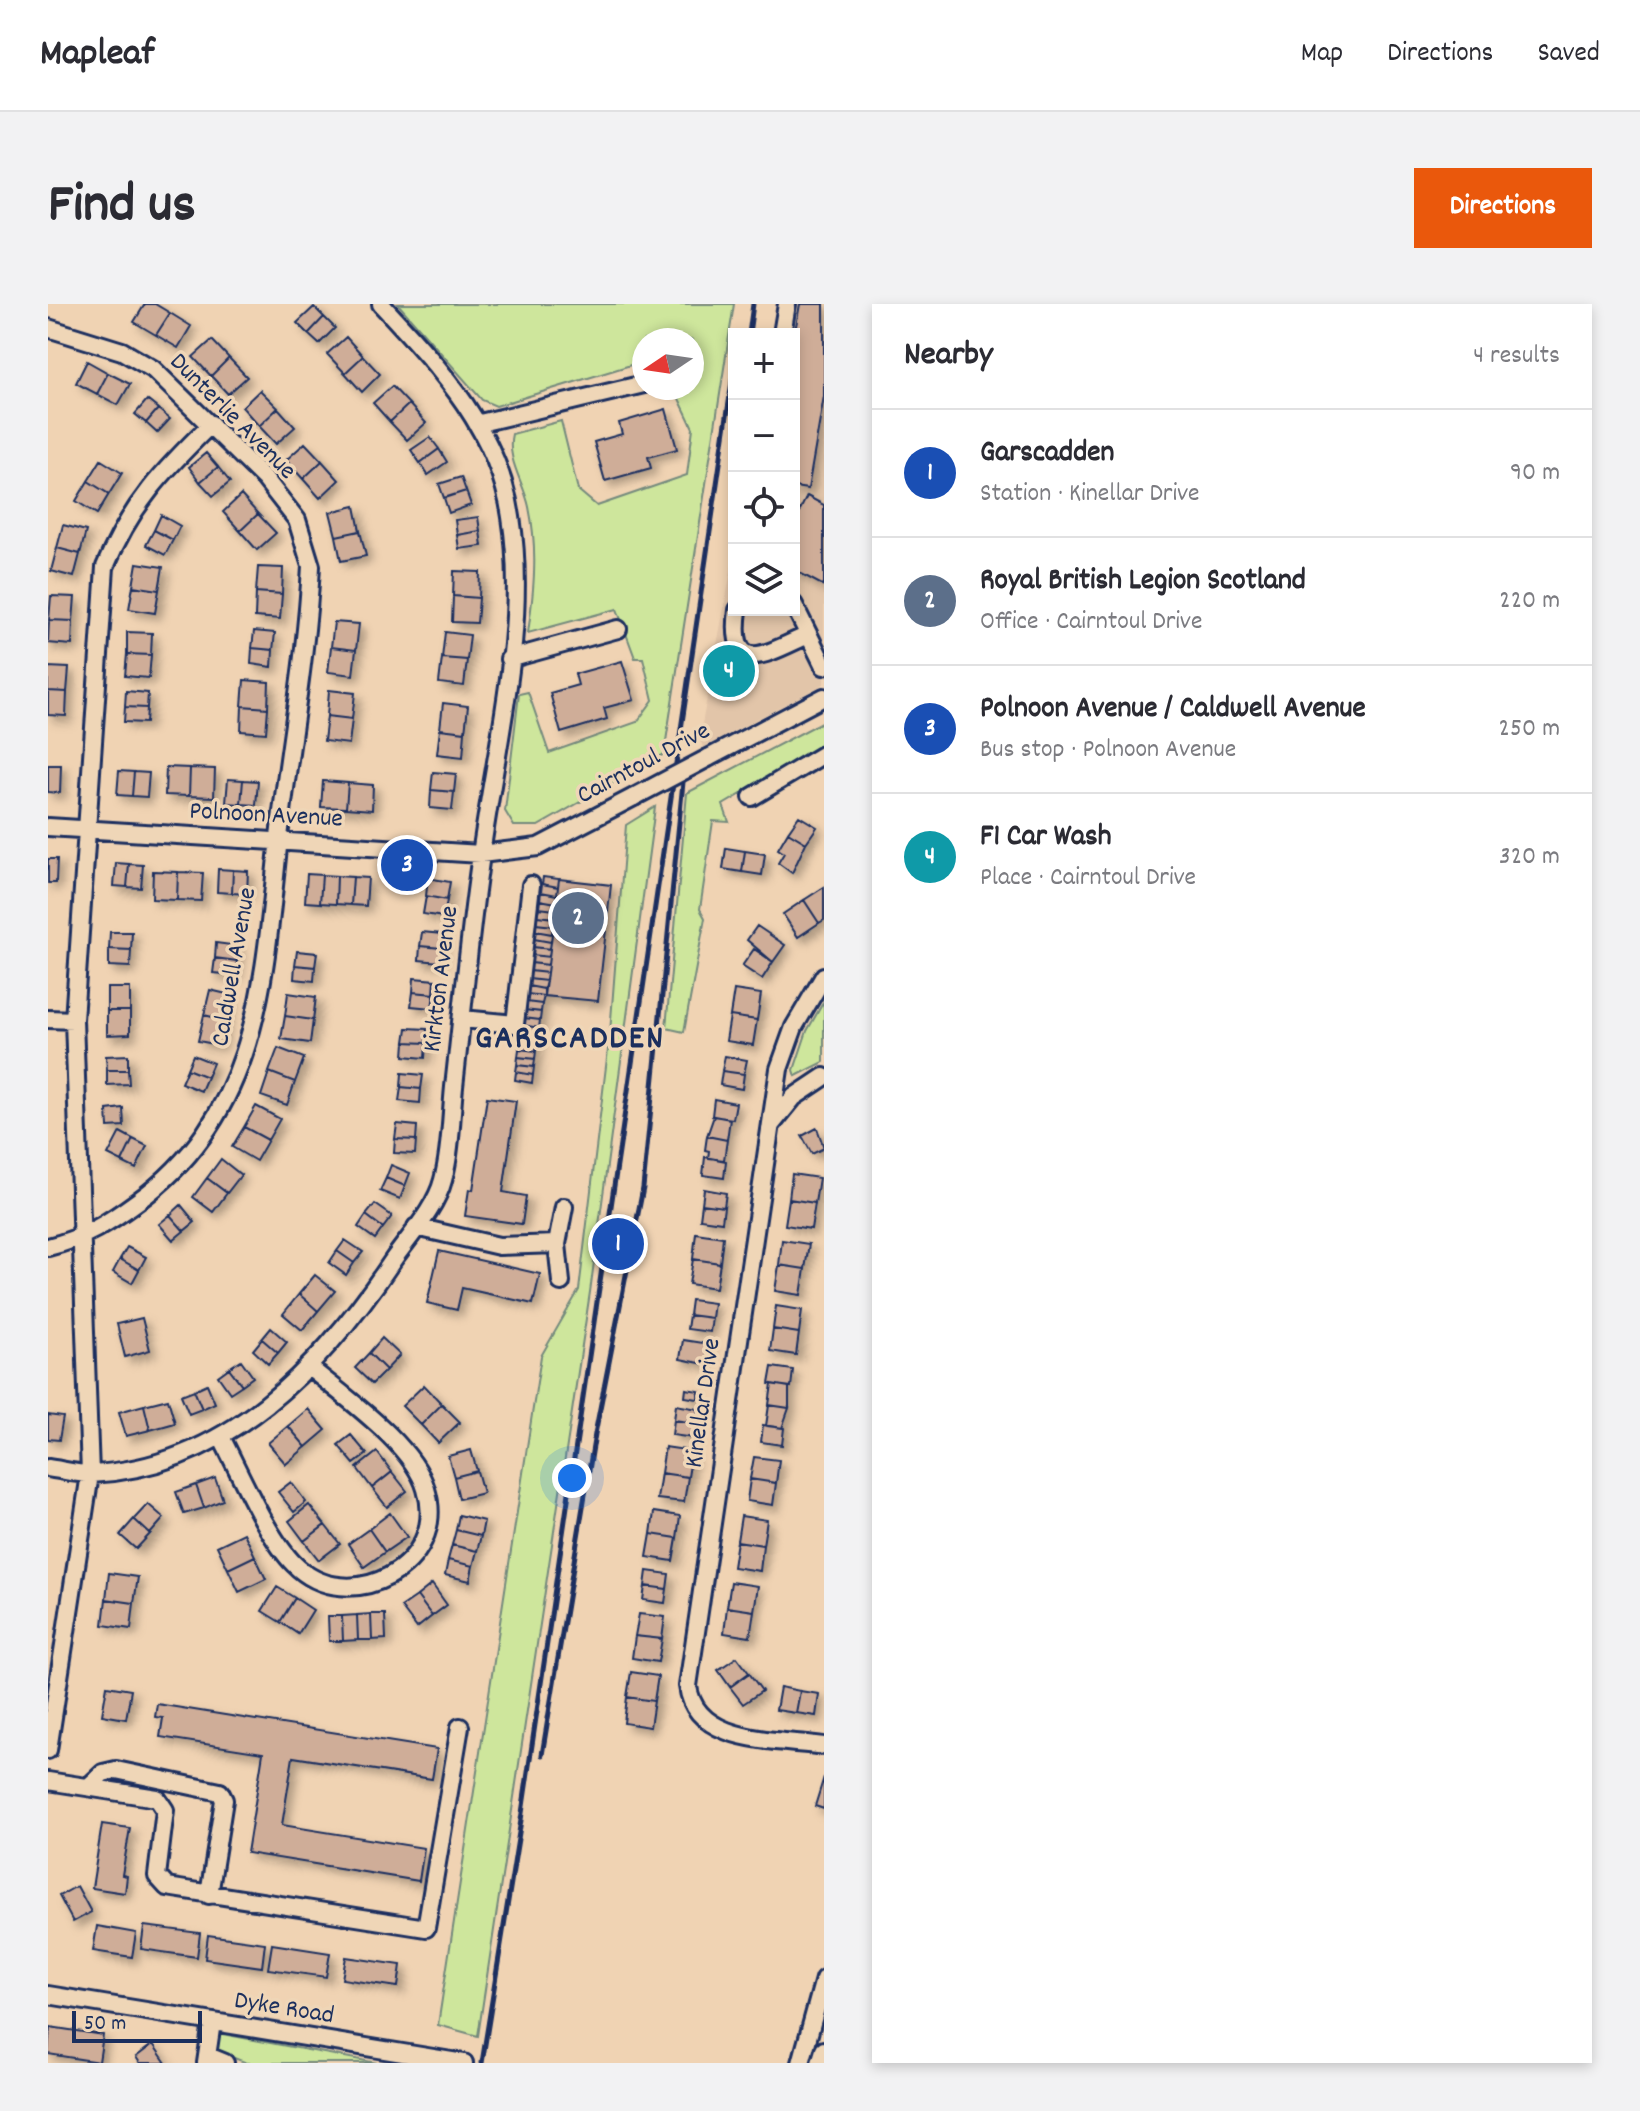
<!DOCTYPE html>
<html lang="en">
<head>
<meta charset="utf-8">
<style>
	:root { --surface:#fff; --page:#f2f2f3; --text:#2b2b33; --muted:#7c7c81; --line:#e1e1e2; --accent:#ea580c }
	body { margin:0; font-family:Dekko,sans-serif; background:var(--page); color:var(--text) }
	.controls { position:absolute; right:24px; top:24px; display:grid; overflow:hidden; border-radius:0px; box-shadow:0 4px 12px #0003 }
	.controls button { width:72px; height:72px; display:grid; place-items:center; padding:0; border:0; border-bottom:2px solid var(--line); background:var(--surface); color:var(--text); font:40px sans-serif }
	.compass { position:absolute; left:584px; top:24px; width:72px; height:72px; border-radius:50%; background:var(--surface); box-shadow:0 4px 12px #0003; rotate:257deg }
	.scale { position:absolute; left:24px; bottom:20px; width:130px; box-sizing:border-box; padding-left:8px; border:4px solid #1b2f5e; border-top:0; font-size:22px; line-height:28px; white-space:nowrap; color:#1b2f5e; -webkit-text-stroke:6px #efd6b7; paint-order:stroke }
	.you { position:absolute; left:524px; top:1174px; width:28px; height:28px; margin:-20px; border:6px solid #fff; border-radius:50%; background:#1a73e8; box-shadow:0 0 0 12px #1a73e833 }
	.badge { display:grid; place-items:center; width:52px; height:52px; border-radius:50%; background:var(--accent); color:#fff; font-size:26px; font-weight:700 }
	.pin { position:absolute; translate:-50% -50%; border:4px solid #fff; box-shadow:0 2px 8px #0006 }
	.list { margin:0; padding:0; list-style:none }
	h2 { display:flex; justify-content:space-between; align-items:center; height:104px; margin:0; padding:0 32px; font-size:34px }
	h2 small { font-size:26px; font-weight:400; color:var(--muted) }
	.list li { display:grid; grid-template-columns:52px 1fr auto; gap:24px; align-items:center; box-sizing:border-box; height:128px; padding:0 32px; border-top:2px solid var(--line) }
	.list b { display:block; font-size:30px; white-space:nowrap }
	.list p { margin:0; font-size:26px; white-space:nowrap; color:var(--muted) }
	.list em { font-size:26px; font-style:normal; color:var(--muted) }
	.icon { flex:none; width:44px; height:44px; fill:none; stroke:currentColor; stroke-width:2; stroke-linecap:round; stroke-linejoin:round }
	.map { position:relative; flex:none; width:776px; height:1759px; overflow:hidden; border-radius:0px }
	header { display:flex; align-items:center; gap:48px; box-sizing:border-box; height:112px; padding:0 40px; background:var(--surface); border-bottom:2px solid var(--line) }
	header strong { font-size:38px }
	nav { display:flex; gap:44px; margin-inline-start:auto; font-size:28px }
	.intro { display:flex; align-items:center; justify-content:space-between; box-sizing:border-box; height:192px; padding:0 48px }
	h1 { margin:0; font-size:56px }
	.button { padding:20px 36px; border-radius:0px; background:var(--accent); color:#fff; font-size:28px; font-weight:700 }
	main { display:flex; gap:48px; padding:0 48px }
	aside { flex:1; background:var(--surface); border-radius:0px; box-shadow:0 4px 12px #0003 }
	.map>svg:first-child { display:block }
	.built { fill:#e2c5a9 }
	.green { fill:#cee69c; stroke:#748a7d; stroke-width:2 }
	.building { fill:#cfad98; stroke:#1b2f5e; stroke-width:2; filter:url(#shadow) }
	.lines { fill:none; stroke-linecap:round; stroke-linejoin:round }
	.minor-casing { stroke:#1b2f5e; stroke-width:22 }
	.minor { stroke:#efd6b7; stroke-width:16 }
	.rail { stroke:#1b2f5e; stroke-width:5 }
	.minor-bridge-casing { stroke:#1b2f5e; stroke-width:22; stroke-linecap:butt }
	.minor-bridge { stroke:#efd6b7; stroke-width:16 }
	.labels { text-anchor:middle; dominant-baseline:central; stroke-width:7; stroke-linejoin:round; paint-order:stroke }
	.street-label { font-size:26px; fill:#1b2f5e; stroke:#efd6b7 }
	.district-label { font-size:34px; font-weight:bold; letter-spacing:2px; fill:#1b2f5e; stroke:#efd6b7 }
</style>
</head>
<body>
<header>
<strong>Mapleaf</strong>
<nav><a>Map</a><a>Directions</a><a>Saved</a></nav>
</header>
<div class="intro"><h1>Find us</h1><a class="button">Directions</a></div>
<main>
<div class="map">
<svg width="776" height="1759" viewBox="0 0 776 1759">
	<defs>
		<filter id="shadow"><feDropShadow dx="5.5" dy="5.5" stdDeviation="4" flood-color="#0004"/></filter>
	</defs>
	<rect width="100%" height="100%" fill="#f0d3b3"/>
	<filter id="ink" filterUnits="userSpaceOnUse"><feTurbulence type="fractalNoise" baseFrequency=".0125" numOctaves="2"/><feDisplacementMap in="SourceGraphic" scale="16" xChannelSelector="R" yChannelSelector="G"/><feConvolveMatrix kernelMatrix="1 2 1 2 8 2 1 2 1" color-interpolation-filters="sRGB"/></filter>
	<g filter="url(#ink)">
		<path class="built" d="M730 0H776V380L656 443 651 436 686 251V306H746V30H725Z"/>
		<path class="green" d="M350 0H686L616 450 490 522H466L457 507 471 390 480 388 501 449 589 418 605 396 595 354H587L569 305 480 329C486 286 490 246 481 203 476 179 458 155 464 130L513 117 530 186 549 202 639 171 645 124 626 84H644V36H596V57L448 102 434 96Z
			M776 417V441L675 501 681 518 665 517 652 605 657 614 636 728 618 724 639 489Z
			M607 503 542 988 430 1732 390 1721 493 1052 531 986 562 729 578 521Z
			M776 697V758L748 772 746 766 759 727Z
			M169 1729 329 1759H199L168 1747Z"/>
		<path class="building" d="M97 0H107L122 9 108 31 86 18Z
			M752 0H776V92L760 185 746 183V33Z
			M266 3 276 13 260 30 249 19Z
			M122 9 143 22 130 44 108 31Z
			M276 13 287 24 271 40 260 30Z
			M298 33 315 52 297 69 279 50Z
			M164 36 181 54 163 72 145 53Z
			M315 52 332 70 314 88 297 69Z
			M181 54 199 73 180 90 163 72Z
			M39 57 60 69 49 90 28 79Z
			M60 69 82 80 70 101 49 90Z
			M344 82 361 100 342 118 325 99Z
			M212 86 230 104 211 122 194 103Z
			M99 96 110 105 98 119 87 110Z
			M361 100 378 119 359 136 342 118Z
			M230 104 247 123 228 140 211 122Z
			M110 105 122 115 109 129 98 119Z
			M618 105 629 145 600 153 603 164 557 177 546 138 574 130 571 119Z
			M382 133 391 145 372 159 363 146Z
			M257 139 274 157 255 175 238 156Z
			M391 145 399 158 380 171 372 159Z
			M158 149 170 163 152 178 141 163Z
			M53 156 74 169 61 190 40 177Z
			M274 157 291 176 272 194 255 175Z
			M170 163 182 178 165 192 152 178Z
			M413 173 418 187 396 194 391 180Z
			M40 177 61 190 49 210 28 197Z
			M418 187 423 201 401 209 396 194Z
			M193 191 210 210 192 227 175 208Z
			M759 192 776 201V282L746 266V218Z
			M307 202 312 227 288 232 282 208Z
			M210 210 228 229 209 246 192 227Z
			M113 211 132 222 125 236 106 226Z
			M430 213 432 227 409 231 407 216Z
			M15 221 38 227 32 250 9 244Z
			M106 226 125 236 117 251 98 241Z
			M312 227 318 252 293 257 288 232Z
			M432 227 434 242 411 245 409 231Z
			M9 244 32 250 26 273 3 267Z
			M89 259 115 263 111 286 85 282Z
			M210 263 235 264 234 290 208 288Z
			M406 267 432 268 431 294 405 292Z
			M85 282 111 286 107 309 81 305Z
			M208 288 234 290 232 315 207 313Z
			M3 292 27 293 25 317 1 316Z
			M405 292 431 294 429 319 404 318Z
			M1 316 25 317 24 341 0 339Z
			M286 318 311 320 308 346 283 343Z
			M206 327 227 329 225 346 204 344Z
			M79 328 104 329 103 351 79 350Z
			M397 328 422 331 419 356 394 354Z
			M283 343 308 346 305 371 280 368Z
			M204 344 225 346 224 363 203 360Z
			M79 350 103 351 101 374 77 372Z
			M672 352 689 353V381H672Z
			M394 354 419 356 416 382 391 379Z
			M574 357 586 396 556 404 559 415 513 429 502 389 530 381 527 370Z
			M0 363 21 364 19 388 0 387Z
			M196 376 221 378 220 404 194 402Z
			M281 386 307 389 304 415 279 412Z
			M0 387 19 388 18 412 0 411Z
			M78 387 100 389 99 404 77 403Z
			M395 399 420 402 417 428 392 425Z
			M194 402 220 404 218 429 193 427Z
			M77 403 99 404 98 419 76 418Z
			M279 412 304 415 301 440 276 437Z
			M392 425 417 428 415 453 389 450Z
			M0 461H13L12 489 0 488Z
			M118 463 142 464 141 492 117 491Z
			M142 464 167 465 166 493 141 492Z
			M71 467 86 468 84 492 69 491Z
			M86 468 101 469 99 493 84 492Z
			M385 468 408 470 406 488 383 486Z
			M180 475 195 476 193 500 178 499Z
			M195 476 210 477 208 501 193 500Z
			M275 477 300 479 298 504 273 503Z
			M300 479 325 481 324 506 298 504Z
			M383 486 406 488 404 506 382 504Z
			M751 512 769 523 758 539 740 528Z
			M740 528 758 539 744 569 730 559 736 549 730 545Z
			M678 544 697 547 694 568 675 565Z
			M697 547 717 550 714 571 694 568Z
			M0 555H9L8 579H0Z
			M68 559 81 560 79 583 66 582Z
			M81 560 95 561 93 584 79 583Z
			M170 565 185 566 184 589 169 588Z
			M185 566 200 567 199 590 184 589Z
			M105 567 130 568 129 596 104 595Z
			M130 568 155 569 153 597 129 596Z
			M259 570 274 571 272 599 257 598Z
			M274 571 289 572 288 600 272 599Z
			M289 572 305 573 303 601 288 600Z
			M305 573 320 574 318 602 303 601Z
			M495 573 511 575 510 583 494 580Z
			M380 574 402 578 399 596 378 592Z
			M511 575 563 581 550 697 496 692Z
			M494 580 510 583 509 591 493 588Z
			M776 583V616L771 619 756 596Z
			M493 588 509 591 508 599 492 596Z
			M378 592 399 596 396 613 375 610Z
			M492 596 508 599 507 606 491 604Z
			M756 596 771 619 750 633 735 610Z
			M491 604 507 606 506 614 489 612Z
			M489 612 506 614 505 622 488 620Z
			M488 620 505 622 504 630 487 627Z
			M709 622 737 641 725 658 699 636Z
			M487 627 504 630 503 638 486 635Z
			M62 628H84L83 646 61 645Z
			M374 628 394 630 393 644 372 642Z
			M486 635 503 638 502 645 485 643Z
			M168 639 191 642 189 657 167 654Z
			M372 642 393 644 392 658 371 656Z
			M485 643 502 645 501 653 484 651Z
			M61 645 83 646 82 663 61 662Z
			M706 645 725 658 714 675 694 662Z
			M249 647 269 649 267 663 247 661Z
			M484 651 501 653 500 661 483 659Z
			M167 654 189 657 187 671 165 669Z
			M483 659 500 661 499 669 482 667Z
			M247 661 267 663 266 677 246 675Z
			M482 667 499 669 498 677 481 675Z
			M366 674 387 676 386 690 365 688Z
			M481 675 498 677 496 685 480 682Z
			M480 682 496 685V692L479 690Z
			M59 684H82V707H59Z
			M162 686 183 691 177 716 156 711Z
			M686 686 713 690 709 716 682 712Z
			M365 688 386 690 384 704 363 702Z
			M240 689 268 693 265 716 237 712Z
			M479 690 496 692 494 700 478 698Z
			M478 698 494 700 493 708 476 706Z
			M476 706 493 708 492 716 476 714Z
			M59 707H82V730L59 731Z
			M156 711 177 716 172 741 150 737Z
			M237 712 265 716 262 739 233 735Z
			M682 712 709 716 705 741 678 737Z
			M476 714 492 716 491 724 474 721Z
			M474 721 491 724 490 732 473 729Z
			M359 724 379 725 378 739 357 738Z
			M473 729 490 732 489 739 472 737Z
			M472 737 489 739 488 747 471 745Z
			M357 738 378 739 377 754 356 752Z
			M230 744 256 754 247 778 221 768Z
			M471 745 488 747 487 755 470 753Z
			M80 751V766H59L58 752Z
			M145 751 165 759 159 773 139 765Z
			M677 752 699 756 696 770 674 767Z
			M470 753 487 755 486 763 469 761Z
			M469 761 486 763 485 771 468 768Z
			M139 765 159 773 153 787 133 779Z
			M59 766H80L81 780 59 781Z
			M674 767 696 770 694 785 672 781Z
			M221 768 247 778 239 801 213 792Z
			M468 768 485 771 484 779 467 776Z
			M354 769 375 771 373 785 353 783Z
			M353 783 373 785 372 799 351 797Z
			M439 793 468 797 455 888 478 892 474 920 417 912 421 885 425 886Z
			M666 795 688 799 685 815 664 812Z
			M208 802 232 815 220 836 196 823Z
			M75 804 76 822 60 823 59 806Z
			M666 812 682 815 679 836 659 832Z
			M349 820 369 822 368 836 347 835Z
			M196 823 220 836 208 857 184 843Z
			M769 824 776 844 764 850 754 832Z
			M72 828 85 835 74 858 60 851Z
			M659 832 679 836 676 856 660 854 661 847 657 846Z
			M85 835 99 842 88 865 74 858Z
			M347 835 368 836 367 850 346 849Z
			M657 853 678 857 676 874 655 871Z
			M173 855 193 871 179 889 159 874Z
			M343 861 362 869 357 882 338 874Z
			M744 870 771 874 767 899 741 895Z
			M159 874 179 889 165 908 145 893Z
			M338 874 357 882 352 895 332 887Z
			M656 885 678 889 676 903 654 900Z
			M741 895 767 899 763 925 737 921Z
			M327 900 344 912 335 924 318 911Z
			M654 900 676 903 674 918 652 915Z
			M133 901 147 918 136 927 122 911Z
			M122 911 136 927 125 936 111 920Z
			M318 911 335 924 327 935 310 923Z
			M648 929 675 933 672 959 645 955Z
			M566 932 574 933 571 952 563 951Z
			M297 936 315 948 306 959 289 947Z
			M734 936 761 940 757 965 731 961Z
			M79 943 98 953 91 966 72 955Z
			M289 947 306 959 298 971 281 959Z
			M391 947 492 970 485 1000 414 984 409 1006 379 999Z
			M72 955 91 966 84 979 65 968Z
			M645 955 672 959 668 984 641 980Z
			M731 961 757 965 753 991 727 987Z
			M267 971 287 987 270 1007 251 990Z
			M251 990 270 1007 254 1026 235 1010Z
			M643 996 666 999 664 1014 641 1011Z
			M728 1002 754 1006 751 1029 725 1025Z
			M641 1011 664 1014 662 1028 639 1025Z
			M94 1014 102 1046 77 1053 69 1020Z
			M223 1024 239 1038 230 1049 214 1035Z
			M725 1025 751 1029 748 1051 722 1047Z
			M334 1034 352 1051 338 1066 321 1049Z
			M214 1035 230 1049 220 1060 205 1046Z
			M635 1036 661 1040 657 1060 632 1055Z
			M321 1049 338 1066 324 1080 307 1064Z
			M193 1056 205 1073 194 1081 181 1064Z
			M724 1063 745 1066 743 1083 721 1080Z
			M181 1064 194 1081 182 1089 170 1072Z
			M159 1080 167 1099 154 1105 146 1086Z
			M724 1080 741 1083V1104L721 1101Z
			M376 1081 394 1100 373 1121 354 1102Z
			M638 1085 651 1087 650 1095 637 1093Z
			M146 1086 154 1105 141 1110 133 1091Z
			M120 1095 127 1119 102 1126 96 1101Z
			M394 1100 412 1118 390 1139 373 1121Z
			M96 1101 102 1126 78 1132 71 1108Z
			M628 1101 650 1105 648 1119 626 1116Z
			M721 1101 741 1104 734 1124 718 1122Z
			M260 1105 278 1126 258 1143 240 1122Z
			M0 1111 15 1113 11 1136 0 1135Z
			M626 1116 648 1119 646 1134 624 1131Z
			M715 1121 736 1124 734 1141 713 1138Z
			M240 1122 258 1143 238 1160 220 1139Z
			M303 1131 319 1150 306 1160 290 1141Z
			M617 1143 644 1147 640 1173 613 1169Z
			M423 1146 429 1167 406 1173 400 1152Z
			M329 1148 344 1168 324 1184 309 1164Z
			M706 1153 731 1156 728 1179 702 1175Z
			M429 1167 435 1189 411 1195 406 1173Z
			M344 1168 359 1187 339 1203 324 1184Z
			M613 1169 640 1173 636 1198 609 1195Z
			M167 1174 175 1196 156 1204 148 1181Z
			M702 1175 728 1179 725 1201 699 1197Z
			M243 1178 258 1198 246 1208 230 1188Z
			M148 1181 156 1204 136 1210 128 1188Z
			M100 1200 116 1214 102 1230 86 1215Z
			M261 1201 277 1221 256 1237 241 1217Z
			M606 1208 632 1212 629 1234 603 1230Z
			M342 1209 359 1233 337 1248 321 1225Z
			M411 1211 436 1217 433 1232 408 1226Z
			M693 1212 719 1216 715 1241 689 1237Z
			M86 1215 102 1230 88 1245 72 1231Z
			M277 1221 292 1240 271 1256 256 1237Z
			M321 1225 337 1248 316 1263 300 1240Z
			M408 1226 433 1232 429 1247 404 1241Z
			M196 1229 207 1252 180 1265 169 1242Z
			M603 1230 629 1234 625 1257 599 1253Z
			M689 1237 715 1241 712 1267 685 1263Z
			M404 1241 429 1247 425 1262 400 1256Z
			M207 1252 218 1275 191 1288 180 1265Z
			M400 1256 425 1262 422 1277 397 1271Z
			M599 1267 621 1270 619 1285 597 1282Z
			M61 1269 90 1273 86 1299 58 1295Z
			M683 1278 710 1282 706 1307 679 1303Z
			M384 1280 399 1301 384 1312 369 1292Z
			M597 1282 619 1285 617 1299 595 1296Z
			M229 1283 247 1294 232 1318 214 1307Z
			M369 1292 384 1312 369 1324 353 1303Z
			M247 1294 265 1306 250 1330 232 1318Z
			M58 1295 86 1299 83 1325 55 1321Z
			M679 1303 706 1307 702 1333 676 1329Z
			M323 1310H337L338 1335 324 1336Z
			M323 1310 324 1336H310L309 1311Z
			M591 1310 617 1313 614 1335 587 1332Z
			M309 1311 310 1336 295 1337 294 1312Z
			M280 1312H294L295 1337H281Z
			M587 1332 614 1335 610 1358 584 1354Z
			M689 1353 701 1369 682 1383 670 1366Z
			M583 1368 610 1372 606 1397 579 1393Z
			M701 1369 714 1387 695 1400 682 1383Z
			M59 1382 83 1386 78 1415 54 1411Z
			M732 1383 752 1387 748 1409 728 1406Z
			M752 1387 771 1390 768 1412 748 1409Z
			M579 1393 606 1397 602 1423 576 1419Z
			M109 1400 389 1445 384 1475 245 1453 234 1521 376 1544 371 1577 199 1549 215 1449 112 1433 115 1414 107 1413Z
			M776 1473V1505L767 1502Z
			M54 1520 82 1524 74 1571 79 1572 77 1589 44 1584Z
			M29 1582 43 1608 25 1618 11 1592Z
			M49 1622 88 1629 84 1653 45 1647Z
			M96 1622 152 1629 149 1653 93 1645Z
			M160 1631 217 1639 214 1663 157 1655Z
			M224 1640 282 1649 278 1673 220 1665Z
			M298 1653 353 1661 350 1683 294 1675Z
			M2 1723 55 1731 51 1758 0 1750Z
			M105 1740 118 1759H92L88 1753Z"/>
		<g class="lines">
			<defs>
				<path id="minor" d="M0 24 74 47 105 65 217 175 249 216 263 262C259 344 244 427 234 508 216 653 221 802 90 897 60 919 37 934 0 943
					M734 30 739 0
					M432 119 596 80
					M746 301 776 362
					M690 306C681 375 720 349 760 331
					M461 355 570 325
					M660 454 776 393
					M704 493 776 450
					M0 523 433 550 490 543 586 493
					M776 672 746 723 731 765 640 1382C647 1441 731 1435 776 1442
					M0 715 26 716
					M414 715 467 720 483 581
					M724 820 746 793 776 773
					M368 923 451 942 509 940
					M513 978 509 940 516 903
					M173 1133C192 1169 219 1233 246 1260 300 1315 402 1262 378 1185 365 1140 296 1093 261 1063
					M0 1164C14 1166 29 1170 43 1170 179 1164 274 1062 345 956 361 933 388 904 395 876 403 847 403 813 406 783 415 703 422 623 434 544 449 437 480 321 463 213 450 125 391 63 333 0
					M0 1446 42 1170 26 716 57 263C83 200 116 166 163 120
					M0 1477 109 1494 117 1506 109 1572 119 1583 378 1624 412 1423
					M40 1483 55 1469 68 1466 172 1488 176 1496 161 1591
					M0 1691 416 1759
					M160 1752 177 1759
					M158 1759 164 1718
					M753 1759 776 1675
					M772 1759 776 1746"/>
			</defs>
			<use href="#minor" class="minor-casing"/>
			<use href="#minor" class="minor"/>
			<path class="rail" d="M701 30 705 0
				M494 1451 547 1130 595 884 635 478
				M434 1759 473 1516 686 64"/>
			<defs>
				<path id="minor-bridge" d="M586 493 660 454"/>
			</defs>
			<use href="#minor-bridge" class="minor-bridge-casing"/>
			<use href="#minor-bridge" class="minor-bridge"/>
		</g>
	</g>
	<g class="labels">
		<g class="street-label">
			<text transform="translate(184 113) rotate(45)">Dunterlie Avenue</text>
			<text transform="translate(596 460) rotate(-28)">Cairntoul Drive</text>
			<text transform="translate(218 512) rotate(3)">Polnoon Avenue</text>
			<text transform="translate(187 663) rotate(-80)">Caldwell Avenue</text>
			<text transform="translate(394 675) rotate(-83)">Kirkton Avenue</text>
			<text transform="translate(656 1099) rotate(-82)">Kinellar Drive</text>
			<text transform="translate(236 1705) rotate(9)">Dyke Road</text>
		</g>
		<g class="district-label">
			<text x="522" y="736">GARSCADDEN</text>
		</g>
	</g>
</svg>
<div class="controls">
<button>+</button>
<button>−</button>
<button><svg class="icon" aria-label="locate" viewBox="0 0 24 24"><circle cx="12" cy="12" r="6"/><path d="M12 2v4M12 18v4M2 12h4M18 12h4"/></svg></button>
<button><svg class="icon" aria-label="layers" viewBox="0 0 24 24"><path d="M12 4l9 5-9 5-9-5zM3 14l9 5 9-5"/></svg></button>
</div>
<svg class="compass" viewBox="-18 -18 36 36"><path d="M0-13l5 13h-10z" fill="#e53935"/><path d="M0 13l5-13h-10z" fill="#7c7c81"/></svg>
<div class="scale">50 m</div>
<div class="you"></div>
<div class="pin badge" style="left:570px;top:940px;background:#1a4fb4">1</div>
<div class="pin badge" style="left:530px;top:614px;background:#5c6f8a">2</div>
<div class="pin badge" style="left:359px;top:561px;background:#1a4fb4">3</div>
<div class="pin badge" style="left:681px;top:367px;background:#0f9aa8">4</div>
</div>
<aside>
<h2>Nearby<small>4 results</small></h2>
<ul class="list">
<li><span class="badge" style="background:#1a4fb4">1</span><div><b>Garscadden</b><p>Station · Kinellar Drive</p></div><em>90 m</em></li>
<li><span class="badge" style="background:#5c6f8a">2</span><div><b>Royal British Legion Scotland</b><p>Office · Cairntoul Drive</p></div><em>220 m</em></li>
<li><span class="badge" style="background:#1a4fb4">3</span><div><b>Polnoon Avenue / Caldwell Avenue</b><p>Bus stop · Polnoon Avenue</p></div><em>250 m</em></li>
<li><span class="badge" style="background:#0f9aa8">4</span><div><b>F1 Car Wash</b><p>Place · Cairntoul Drive</p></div><em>320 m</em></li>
</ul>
</aside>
</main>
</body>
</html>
